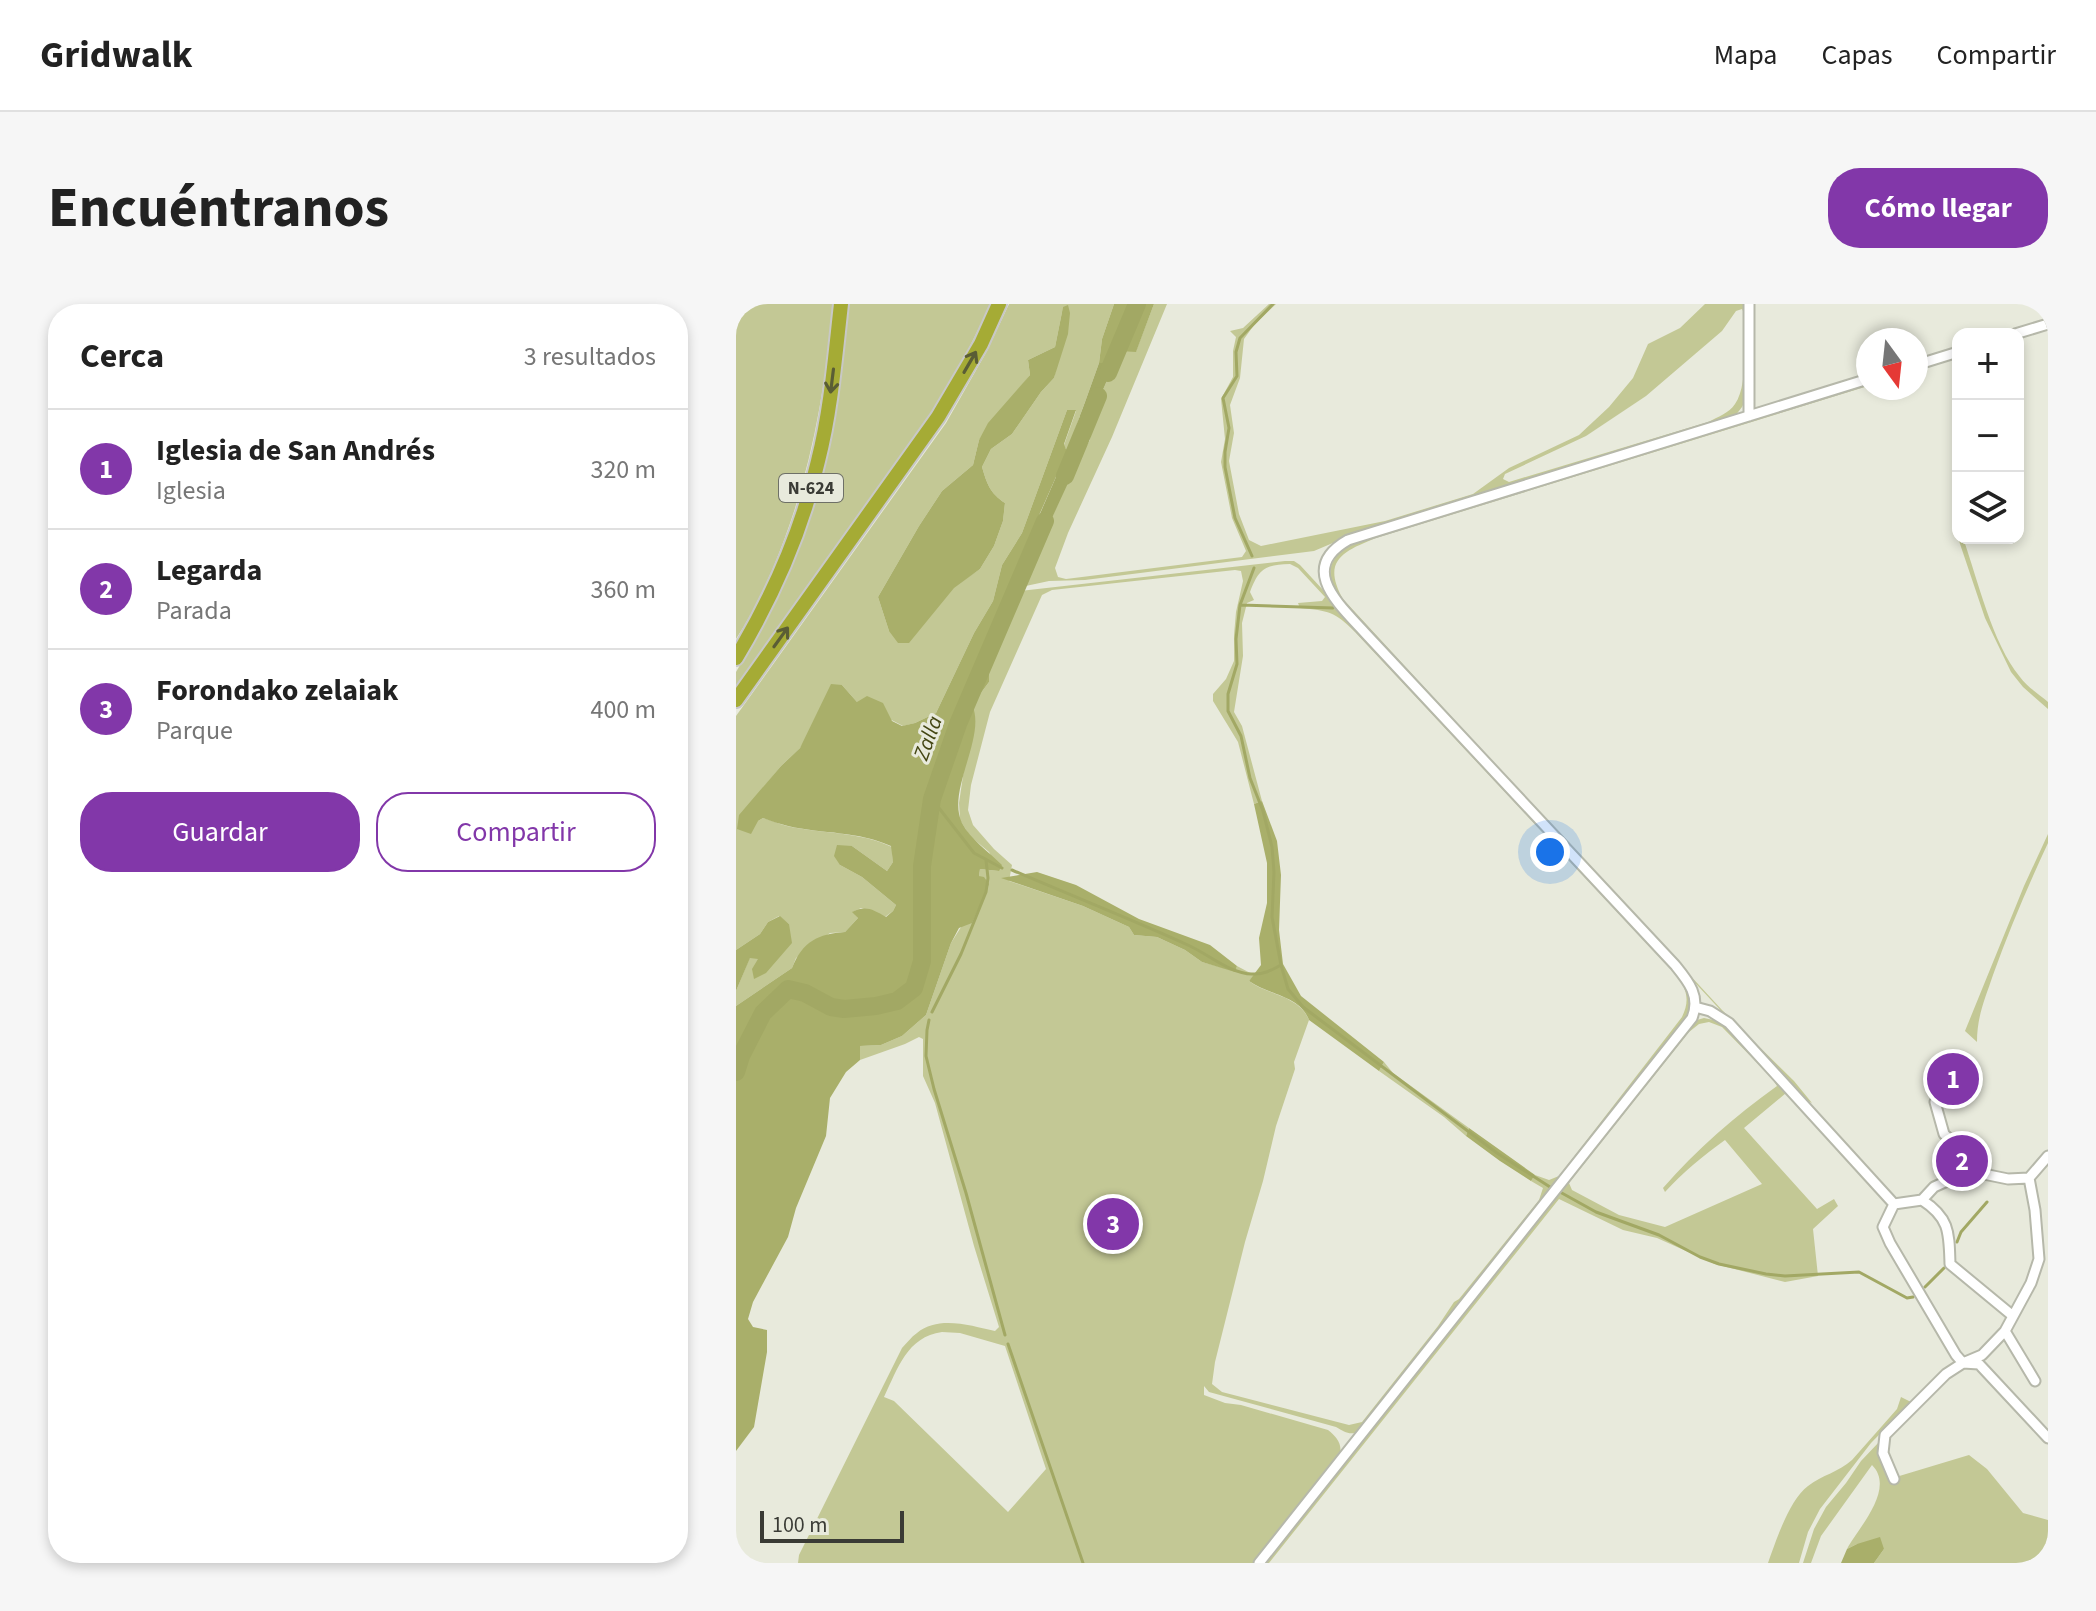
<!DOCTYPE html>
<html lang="es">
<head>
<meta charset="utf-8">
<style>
	:root { --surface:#fff; --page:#f6f6f6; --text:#222; --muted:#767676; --line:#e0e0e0; --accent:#8237a9 }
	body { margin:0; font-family:"Source Sans 3",sans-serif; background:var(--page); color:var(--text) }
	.controls { position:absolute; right:24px; top:24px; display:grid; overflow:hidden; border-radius:16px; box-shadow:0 4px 12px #0003 }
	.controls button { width:72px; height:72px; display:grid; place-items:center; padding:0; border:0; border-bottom:2px solid var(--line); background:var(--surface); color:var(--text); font:40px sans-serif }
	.compass { position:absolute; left:1120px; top:24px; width:72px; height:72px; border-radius:50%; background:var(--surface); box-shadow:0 4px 12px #0003; rotate:165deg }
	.scale { position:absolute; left:24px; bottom:20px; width:144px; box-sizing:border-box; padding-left:8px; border:4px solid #3a3b35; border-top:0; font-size:22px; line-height:28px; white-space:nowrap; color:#3a3b35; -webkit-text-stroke:6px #e8eadc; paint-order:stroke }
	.you { position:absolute; left:814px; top:548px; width:28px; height:28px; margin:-20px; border:6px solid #fff; border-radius:50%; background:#1a73e8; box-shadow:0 0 0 12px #1a73e833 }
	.badge { display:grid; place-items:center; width:52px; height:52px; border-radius:50%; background:var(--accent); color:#fff; font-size:26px; font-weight:700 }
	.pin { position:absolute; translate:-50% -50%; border:4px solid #fff; box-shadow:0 2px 8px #0006 }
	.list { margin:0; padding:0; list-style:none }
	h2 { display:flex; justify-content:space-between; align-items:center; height:104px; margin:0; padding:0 32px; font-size:34px }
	h2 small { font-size:26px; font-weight:400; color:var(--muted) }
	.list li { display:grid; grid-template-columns:52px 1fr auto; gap:24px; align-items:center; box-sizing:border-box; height:120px; padding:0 32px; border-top:2px solid var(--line) }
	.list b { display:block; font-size:30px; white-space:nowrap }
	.list p { margin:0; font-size:26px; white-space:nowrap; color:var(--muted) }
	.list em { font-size:26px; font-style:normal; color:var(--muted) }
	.actions { display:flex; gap:16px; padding:24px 32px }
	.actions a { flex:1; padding:18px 0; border:2px solid var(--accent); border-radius:32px; text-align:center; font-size:28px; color:var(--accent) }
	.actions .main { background:var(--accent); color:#fff }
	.icon { flex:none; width:44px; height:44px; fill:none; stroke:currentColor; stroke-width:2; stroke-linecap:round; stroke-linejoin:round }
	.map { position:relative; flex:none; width:1312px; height:1259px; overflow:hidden; border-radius:32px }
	header { display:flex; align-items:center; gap:48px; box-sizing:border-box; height:112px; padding:0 40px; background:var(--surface); border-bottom:2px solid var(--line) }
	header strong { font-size:38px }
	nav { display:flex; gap:44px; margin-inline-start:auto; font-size:28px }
	.intro { display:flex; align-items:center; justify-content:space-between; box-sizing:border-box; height:192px; padding:0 48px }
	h1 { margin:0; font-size:56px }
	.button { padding:20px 36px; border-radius:32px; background:var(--accent); color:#fff; font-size:28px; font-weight:700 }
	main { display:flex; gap:48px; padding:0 48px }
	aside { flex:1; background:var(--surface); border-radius:32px; box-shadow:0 4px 12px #0003 }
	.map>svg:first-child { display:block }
	.green { fill:#c3c895; fill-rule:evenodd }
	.forest { fill:#a9af6a }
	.water { fill:#a2a864 }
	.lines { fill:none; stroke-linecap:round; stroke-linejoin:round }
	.stream { stroke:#a2a864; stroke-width:3 }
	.river { stroke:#a2a864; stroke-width:18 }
	.minor-casing { stroke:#b6b8aa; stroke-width:13 }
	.highway-casing { stroke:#c8c8c6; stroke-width:18 }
	.minor { stroke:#fff; stroke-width:9 }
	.highway { stroke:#a5ab35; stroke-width:14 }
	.oneway { stroke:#5a5d35 }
	.labels { text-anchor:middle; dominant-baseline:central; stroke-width:6; stroke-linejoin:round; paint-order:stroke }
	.shield { fill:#e8eadc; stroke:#6e7067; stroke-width:2 }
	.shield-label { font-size:18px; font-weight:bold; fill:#3a3b35 }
	.water-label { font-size:22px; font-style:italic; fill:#434612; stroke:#e8eadc }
</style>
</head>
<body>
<header>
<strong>Gridwalk</strong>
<nav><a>Mapa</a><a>Capas</a><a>Compartir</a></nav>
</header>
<div class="intro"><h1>Encuéntranos</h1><a class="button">Cómo llegar</a></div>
<main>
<aside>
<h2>Cerca<small>3 resultados</small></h2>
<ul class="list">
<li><span class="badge">1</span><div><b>Iglesia de San Andrés</b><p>Iglesia</p></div><em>320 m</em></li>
<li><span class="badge">2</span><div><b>Legarda</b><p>Parada</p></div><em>360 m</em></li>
<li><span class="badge">3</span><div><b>Forondako zelaiak</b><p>Parque</p></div><em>400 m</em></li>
</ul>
<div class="actions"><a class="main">Guardar</a><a>Compartir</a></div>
</aside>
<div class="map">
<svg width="1312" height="1259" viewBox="0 0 1312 1259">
	<rect width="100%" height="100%" fill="#e8eadc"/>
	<path class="green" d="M0 0H97C89 91 73 179 37 264 26 288 15 313 0 335Z
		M112 0H255L220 70 178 137 0 383V368L31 315 50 275 68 226Z
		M273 0H378L366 35 363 59 331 148 328 141 340 107 331 106 286 229 266 261 257 297 238 329 200 409 179 419 167 422 121 398 106 381 64 444 45 462 26 485 22 517 27 514C35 516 43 520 51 522 86 530 122 527 156 543L157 558 151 567 116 542 104 561 126 573 160 601 157 607 149 613 125 604 117 608 122 614 109 628 94 629 60 654 56 664 0 702V687L14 653 23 654 53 620 43 612 32 618 24 630 0 646V412L210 119 251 47ZM327 3 323 52 318 74 305 88 276 130 255 145 246 163C251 180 254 189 269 199L267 217 258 242 244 265 153 327 142 293 183 222 206 187 237 161 243 136 294 71 292 56 319 43Z
		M418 0H431L376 133 332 229 319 264 322 273 330 275 506 253 510 247 496 214 485 158 489 135 485 95 497 73V47L500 33 494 27 507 24 533 0H540L518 21 508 35 504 74 494 101 498 129 493 157 503 210 513 236 525 242 649 217 737 190 773 164 843 131 873 103 897 74 912 40 944 24 969 0H1010L1009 97 1006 103 999 112 625 227 578 247 349 276 313 277 285 283 339 161 354 136 355 113 384 47H400ZM1006 5 1008 9C1007 34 1013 80 999 100 993 109 982 113 972 118L773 178 767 175 769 170 850 132 910 92 986 27 1000 7Z
		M1132 79V82L640 234C608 247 585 256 607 295L986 706 1058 777 1076 799 1068 795 1057 784 601 294C590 267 591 257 615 239Z
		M1222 234H1227C1242 276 1256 339 1284 373 1291 383 1303 390 1312 398V405L1287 383 1275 368 1249 314Z
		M549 257H558L564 261 948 678C955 695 956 700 949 717L624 1127C614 1132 609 1128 600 1123L473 1088 468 1082V1091L489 1099 505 1101 592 1126C602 1134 609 1143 601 1156L518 1259H62L63 1251 166 1044C171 1039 175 1033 181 1029 203 1011 235 1022 259 1027L263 1023 238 942 199 799 187 772V735L183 733 169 740 124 756 123 742 145 741 166 732 190 711 215 639 252 580 243 572 244 565 263 567 253 548 234 532 224 516 223 499 228 465 236 438V401L253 378V360L284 287ZM554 260 562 264 589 293 586 297 562 299 564 304C593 307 598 307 619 328L943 674C952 689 953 698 946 713L823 872 813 876 799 871 795 877 807 884 803 896 723 995 718 998 702 1022 626 1118 613 1121 486 1088 476 1080 479 1058 509 938 527 877 540 822 559 765 558 758 573 716C563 691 531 691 513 677L518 671 501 662 499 667 466 658 449 646 421 633 398 631 393 623 347 602 273 577 276 561 258 545 237 521 232 506 235 481 254 408 306 291 316 286 499 266 505 267 507 277 500 308 498 331V357L490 375 477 390V397L502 438 518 500 526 497 506 422 498 408 507 352 506 319 511 299 518 296 514 288C523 265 528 261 554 260ZM206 1028 224 1029 269 1042 310 1165 272 1208 158 1097 148 1093C162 1064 171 1033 206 1028Z
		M1312 530V539C1292 582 1273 626 1257 671 1249 695 1241 712 1241 738L1229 727 1288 582Z
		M968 714 987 718 1050 785V789L1008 824 1081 905 1098 895 1102 902 1077 925 1082 972 1049 978 979 960 921 934 887 926 823 895 533 1259H528L953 724 961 716ZM973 718 986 723 1035 773 1041 782C999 812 960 846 927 884L929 888C947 868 967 852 989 836L1026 880 929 923 883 911 836 886 833 879 953 728 963 720Z
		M648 758 657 769 733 824 730 832 708 813 643 767Z
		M1165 1093 1175 1098 1135 1139 1084 1205 1072 1228 1063 1259H1032C1040 1237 1053 1196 1072 1182 1086 1171 1103 1168 1116 1156L1161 1105Z
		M1144 1137 1160 1173 1233 1151 1251 1165 1287 1209 1312 1216V1259H1138L1148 1245 1121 1240 1111 1245C1122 1224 1160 1185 1136 1161L1085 1232 1075 1259H1067L1078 1225 1090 1203 1110 1179 1125 1157Z"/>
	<path class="forest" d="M378 0H418L400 48 384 47 372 50 367 59H363L366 35Z
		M332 1 334 9 332 30 318 74 305 88 276 130 255 145 246 163C251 180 254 189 269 199L267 217 258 242 244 265 218 284 173 339H162L153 327 142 293 183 222 206 187 237 161 243 136 252 119 294 71 292 56 319 43 327 3Z
		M331 106H340L328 140 331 148 293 234 304 240 253 360V378L236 401C251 432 210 487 226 519 235 536 253 548 266 561L263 567 244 565 243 572 248 573 253 580 236 619 223 624 215 639 190 711 166 732 145 741 124 742V756L110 768 94 794 90 832 60 904 52 933 17 998 12 1015 17 1023 31 1026V1048L18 1123 0 1147V702L56 664C67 637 82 630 109 628L122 614 116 608C129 601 137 605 150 613L157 607 160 601 126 573 104 561 98 552 101 541 116 542 151 567 157 558 155 542C122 527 87 530 52 522 44 520 35 517 27 514L22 517 15 530 1 525 3 511 45 462 64 444 95 380 106 381 121 398 131 392 147 399 156 417 166 422 179 419 200 409 238 329 257 297 266 261 286 229Z
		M526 497 541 537 545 571 543 626 547 660 565 692 648 758 643 767 573 716C564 691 532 691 513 677L525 661 523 634 531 599V559L518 500Z
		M301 568 340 581 403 615 474 641 501 662 499 668 466 658 449 646 421 633 398 631 393 623 347 602 265 574Z
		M44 612 53 620 56 639 30 669 18 675 16 665 22 655 14 654 0 687V646L24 630 32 618Z
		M733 824 799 871 795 877 764 857 730 832Z
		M1144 1233 1148 1245 1138 1259H1105L1111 1245 1121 1240Z"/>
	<path class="water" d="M384 47 355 113 344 112 363 59H367L371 50Z
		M333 143 337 150 344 153 304 240 293 235Z"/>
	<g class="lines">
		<path class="stream" d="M516 252 499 214 489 163V148L493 124 487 94 501 72 500 48 504 34 537 0
			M518 264 504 301 500 335 501 360 492 390V407L505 432 514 474 527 507 536 543 538 568 536 613 545 661
			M505 301 597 304
			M196 495 238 549 266 564
			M276 566C336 592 395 615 454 642 473 651 495 670 516 670 527 671 536 666 545 661L552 685 567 703 761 849 814 883
			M196 708 225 650 250 588 252 574 250 556
			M193 716 191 726 190 752 198 785 230 889 269 1031
			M824 888 860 908 923 931 964 953 983 960 1030 970 1049 972 1123 968 1171 994 1177 993
			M1221 938 1225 928 1251 898
			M1189 983 1208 964
			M272 1040 347 1259"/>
		<path class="river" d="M372 69 401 0
			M329 172 362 92
			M0 768 5 752 27 709 52 685 69 689 95 703 108 705 140 702 161 697 178 684 186 657V562L196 495 222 420 309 217"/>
		<defs>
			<path id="minor" d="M1279 30 1312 20
				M1180 61 1222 48
				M1013 112V0
				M959 703 974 707 993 719 1158 900 1147 923 1154 939 1220 1051 1227 1059 1243 1060 1312 1134
				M1199 798 1208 830 1250 870
				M1186 896C1214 914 1213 929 1214 960L1277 1012
				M1158 900 1186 896 1198 883 1233 867 1272 875 1293 874
				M1269 1027 1299 1077
				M1158 1175 1147 1149 1149 1131 1210 1070 1227 1059 1246 1051 1269 1027 1295 979 1303 955 1299 906 1293 874 1312 852
				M523 1259 956 714C965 692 952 677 939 661L630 330C604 301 561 265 612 236L1132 75"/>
			<path id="highway" d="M0 354C37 292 66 227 82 157 95 106 99 53 105 0
				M0 396 202 113 245 40 263 0"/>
		</defs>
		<use href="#minor" class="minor-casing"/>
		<use href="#highway" class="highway-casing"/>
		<use href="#minor" class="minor"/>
		<use href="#highway" class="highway"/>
	</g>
	<defs><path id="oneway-shaft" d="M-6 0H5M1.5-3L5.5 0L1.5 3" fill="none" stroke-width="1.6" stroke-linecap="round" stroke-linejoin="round" transform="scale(2)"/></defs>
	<g class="oneway">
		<use href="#oneway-shaft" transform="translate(234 58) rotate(-60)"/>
		<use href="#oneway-shaft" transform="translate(96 77) rotate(97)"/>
		<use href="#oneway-shaft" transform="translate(45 333) rotate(-54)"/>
	</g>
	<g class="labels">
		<rect class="shield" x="43" y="170" width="64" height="28" rx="6"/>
		<g class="shield-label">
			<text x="75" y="184">N-624</text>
		</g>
		<g class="water-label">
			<text transform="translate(192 434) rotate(-70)">Zalla</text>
		</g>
	</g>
</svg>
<div class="controls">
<button>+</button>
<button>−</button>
<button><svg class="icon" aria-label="layers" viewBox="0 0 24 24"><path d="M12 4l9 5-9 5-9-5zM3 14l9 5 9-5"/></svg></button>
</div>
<svg class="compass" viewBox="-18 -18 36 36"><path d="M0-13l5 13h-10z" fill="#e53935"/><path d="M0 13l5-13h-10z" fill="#767676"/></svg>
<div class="scale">100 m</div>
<div class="you"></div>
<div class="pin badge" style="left:1217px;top:775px">1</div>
<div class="pin badge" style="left:1226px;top:857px">2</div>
<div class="pin badge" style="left:377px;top:920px">3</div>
</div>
</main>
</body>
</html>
